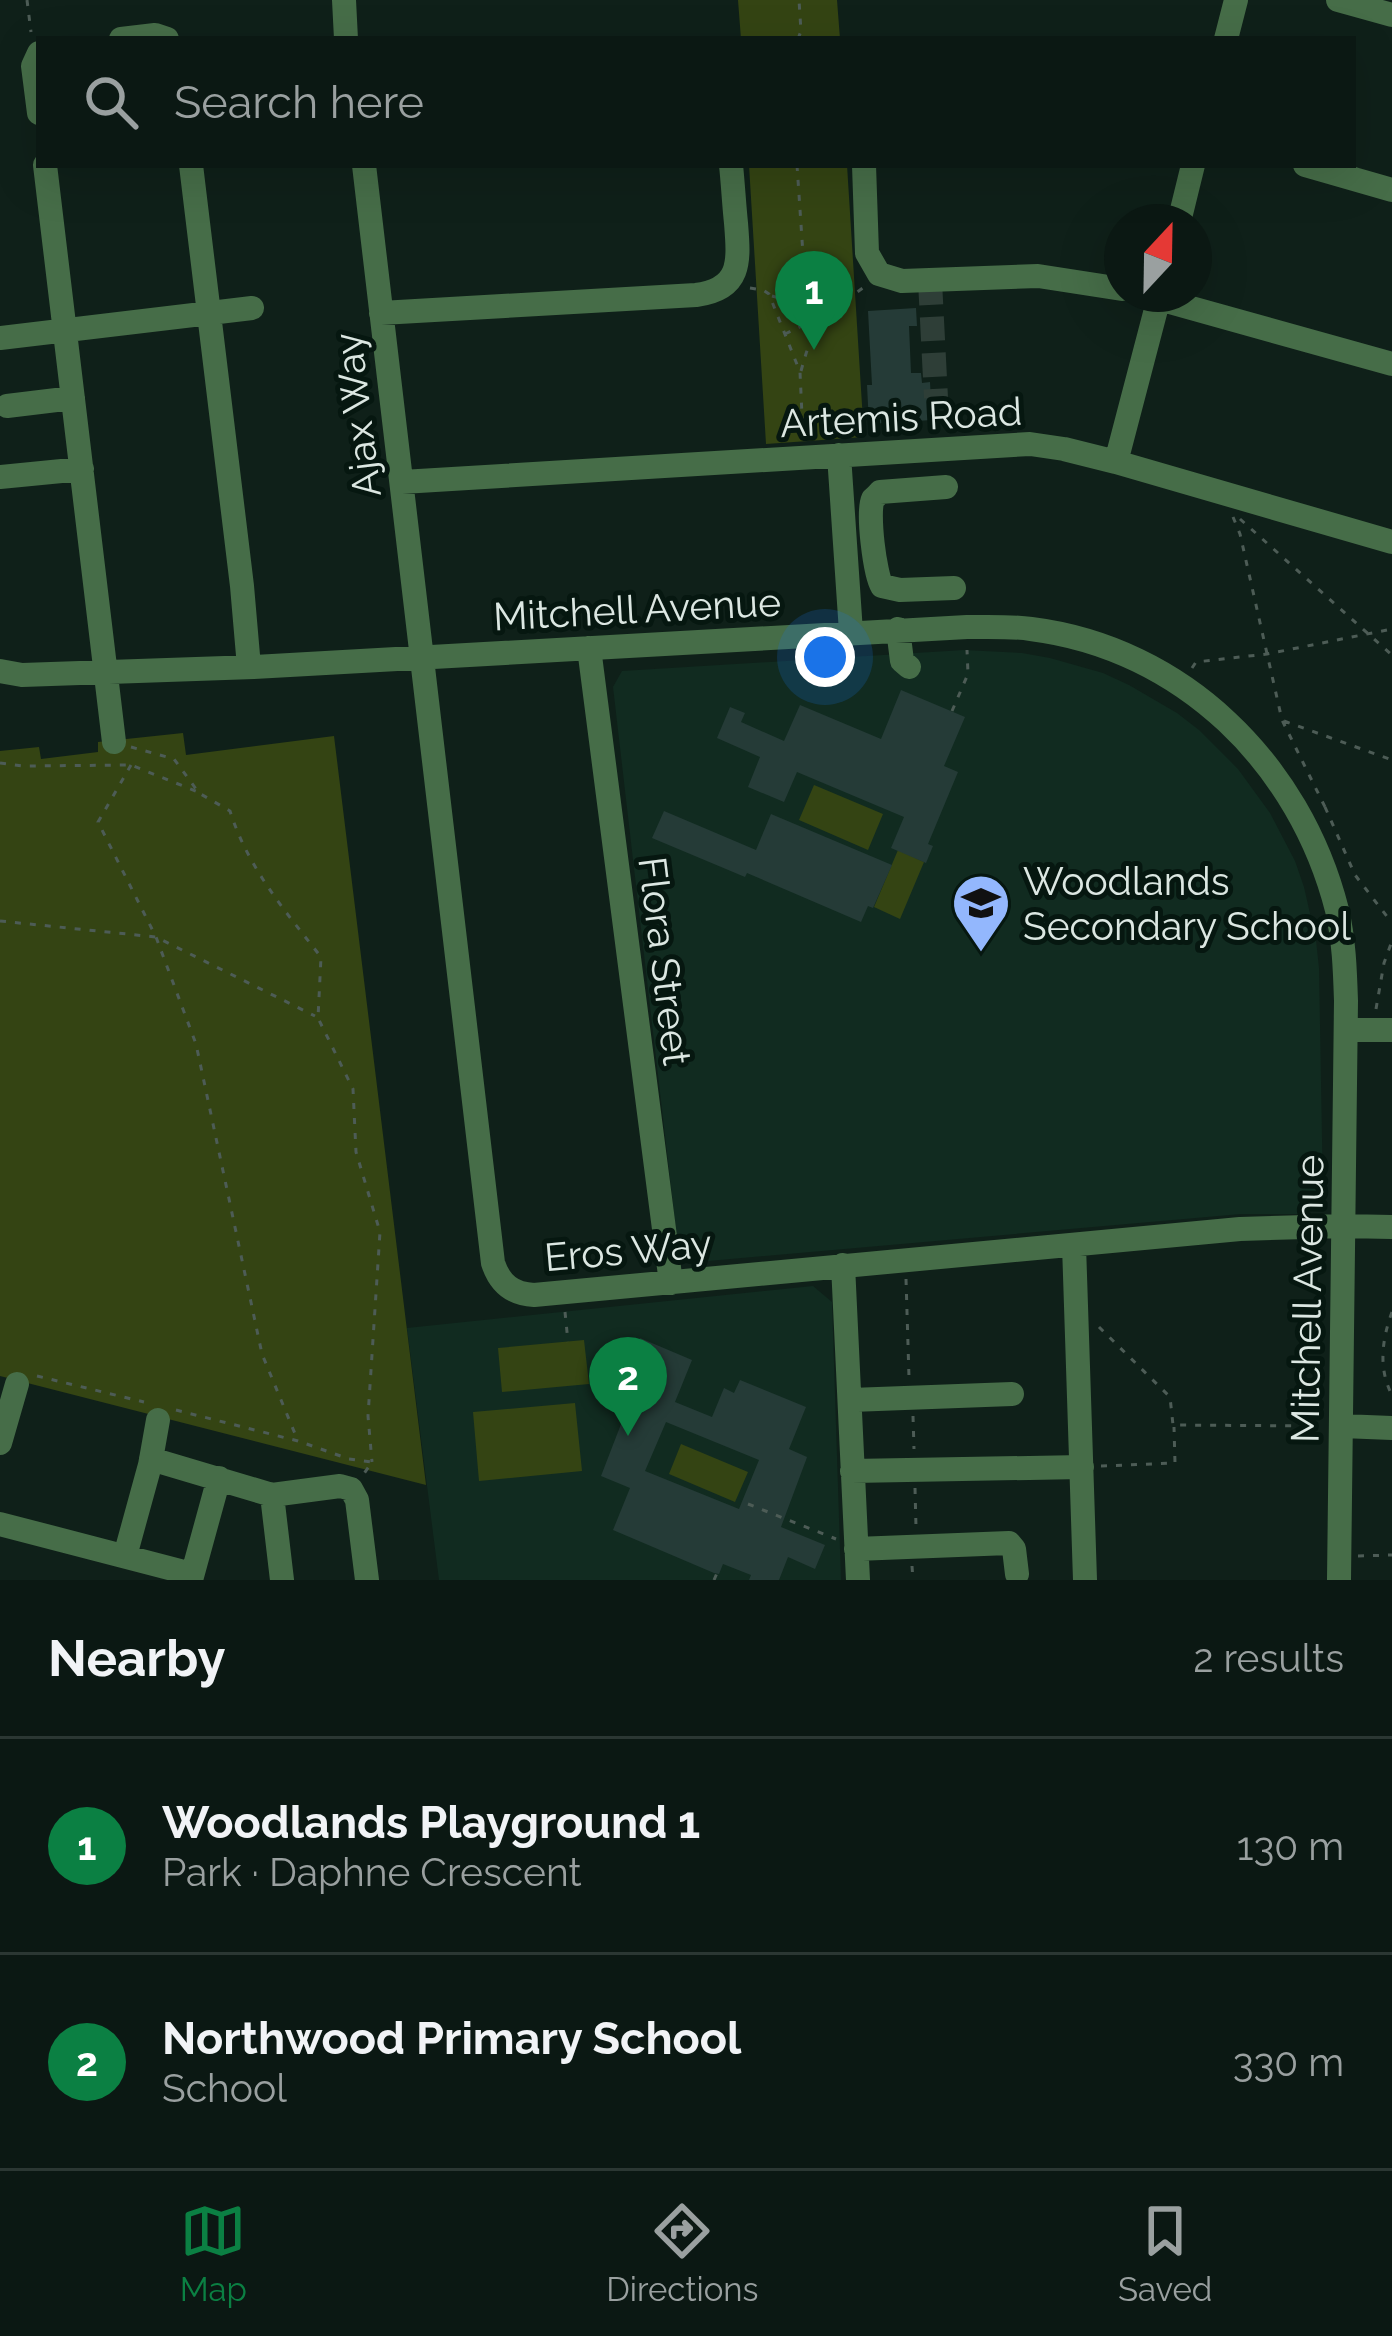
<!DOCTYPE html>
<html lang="en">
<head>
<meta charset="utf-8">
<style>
	:root { --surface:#0b1813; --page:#192521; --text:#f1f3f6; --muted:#9aa0a0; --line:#2b3733; --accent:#0b8043 }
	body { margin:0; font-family:Raleway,sans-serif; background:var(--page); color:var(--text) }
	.compass { position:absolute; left:1104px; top:204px; width:108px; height:108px; border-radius:50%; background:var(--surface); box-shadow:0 12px 48px #0002; rotate:22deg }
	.you { position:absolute; left:825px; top:657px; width:42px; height:42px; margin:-30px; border:9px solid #fff; border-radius:50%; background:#1a73e8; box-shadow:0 0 0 18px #1a73e833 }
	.badge { display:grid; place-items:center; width:78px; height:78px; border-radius:50%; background:var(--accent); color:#fff; font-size:39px; font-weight:700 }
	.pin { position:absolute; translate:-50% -99px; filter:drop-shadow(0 3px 6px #0008) }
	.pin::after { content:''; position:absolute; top:63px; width:42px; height:36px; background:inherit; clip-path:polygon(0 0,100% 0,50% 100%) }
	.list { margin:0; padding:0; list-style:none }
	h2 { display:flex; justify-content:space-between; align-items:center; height:156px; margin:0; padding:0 48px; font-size:51px }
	h2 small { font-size:39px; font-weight:400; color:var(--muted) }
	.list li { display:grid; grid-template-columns:78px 1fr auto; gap:36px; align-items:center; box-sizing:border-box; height:216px; padding:0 48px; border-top:3px solid var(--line) }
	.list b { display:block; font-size:45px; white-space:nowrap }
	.list p { margin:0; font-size:39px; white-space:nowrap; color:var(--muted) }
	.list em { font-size:39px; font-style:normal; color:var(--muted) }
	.icon { flex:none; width:66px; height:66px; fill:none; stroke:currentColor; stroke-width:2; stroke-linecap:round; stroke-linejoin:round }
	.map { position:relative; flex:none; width:1392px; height:1580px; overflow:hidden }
	.search { position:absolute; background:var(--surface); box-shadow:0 12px 48px #0002; left:36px; right:36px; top:36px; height:132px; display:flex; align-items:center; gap:30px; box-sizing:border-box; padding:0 42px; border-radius:0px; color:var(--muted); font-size:45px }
	.sheet { height:588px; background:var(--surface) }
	nav { display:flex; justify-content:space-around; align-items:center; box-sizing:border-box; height:168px; border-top:3px solid var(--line); background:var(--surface); font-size:33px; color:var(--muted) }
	nav a { display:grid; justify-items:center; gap:6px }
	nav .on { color:var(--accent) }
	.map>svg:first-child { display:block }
	.built { fill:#112b20 }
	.green { fill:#344413 }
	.building { fill:#253b37; fill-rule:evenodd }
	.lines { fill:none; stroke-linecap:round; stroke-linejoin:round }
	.minor-tunnel { stroke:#2e3e37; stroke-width:24; stroke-dasharray:24 12; stroke-linecap:butt }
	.path { stroke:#4d5c56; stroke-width:3; stroke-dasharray:6 9; stroke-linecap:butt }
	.minor { stroke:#466d48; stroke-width:24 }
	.labels { text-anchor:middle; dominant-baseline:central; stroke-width:10; stroke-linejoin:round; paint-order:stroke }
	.street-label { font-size:39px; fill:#dce7e2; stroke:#061710 }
	.poi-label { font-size:39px; fill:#dce7e2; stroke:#061710; text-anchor:start }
</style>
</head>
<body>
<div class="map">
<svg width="1392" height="1580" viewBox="0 0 1392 1580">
	<rect width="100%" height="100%" fill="#0f2019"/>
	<path class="built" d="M964 650 1022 653 1050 658 1103 673 1129 685 1177 713 1199 730 1238 769 1270 813 1295 861 1304 887 1316 940 1319 968 1323 1195 1304 1214H1241L697 1262 694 1238 677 1239 613 687 622 671Z
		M813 1286 832 1302 841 1580H439L407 1328Z"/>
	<path class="green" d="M738 0H837L840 39H741Z
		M749 165H847L864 437 766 444Z
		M183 733 186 755 334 736 426 1485 0 1376V751L39 747 41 759 98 752V742Z
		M814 785 883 814 868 850 799 820Z
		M898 850 924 862 900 919 874 907Z
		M584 1340 589 1384 502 1392 498 1348Z
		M575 1403 582 1471 479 1481 473 1412Z
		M681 1444 748 1472 735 1502 669 1474Z"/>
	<path class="building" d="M916 308 917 326H909L911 373H921L922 383 930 382 932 420 869 424 867 385H872L868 311Z
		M901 690 965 717 944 766 958 772 928 844 933 846 926 863 891 848 904 817 797 772 784 802 748 787 760 757 717 738 730 707 745 713 741 722 784 741 800 705 881 739Z
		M664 811 756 850 771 814 892 865 873 908 868 906 861 922 747 873 745 877 652 838Z
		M640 1338 692 1360 675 1402 712 1417 724 1388 734 1393 740 1380 806 1407 789 1449 807 1457 806 1460 781 1527 825 1545 815 1569 788 1557 779 1580H749L751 1575 723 1564 719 1574 714 1573 613 1530 630 1488 601 1476 628 1406 613 1400ZM666 1422 759 1460 739 1509 645 1471Z"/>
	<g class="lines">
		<path class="minor-tunnel" d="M930 281 936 398"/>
		<path class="path" d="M27 0 31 32
			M798 39 801 31 799 0
			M797 165 804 269 803 325 811 335
			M750 288 763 290 769 294 800 372 803 437
			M772 296 796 303 844 302 864 287
			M785 334 802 326
			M801 371C810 338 815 326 841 304
			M1233 517 1240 534 1282 720 1325 807 1317 810
			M1240 519 1392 655
			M1192 668 1196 662 1267 654 1392 629
			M952 711 968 674 967 650
			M1284 721 1392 760
			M131 747 174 759 199 793 230 811C248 868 285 911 321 957L318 1018 353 1089 356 1152 380 1232 368 1416 372 1462
			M0 763 23 766 131 765 198 792
			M131 765 98 822 156 937 196 1044 262 1354 298 1441
			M1325 807 1355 875 1392 923
			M0 921 156 937 315 1016
			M1376 1009 1384 963 1392 941
			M906 1279 909 1377
			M565 1312 568 1342
			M1392 1312C1382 1339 1378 1369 1392 1395
			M1099 1327 1170 1397 1173 1425 1318 1426
			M37 1376 144 1402
			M176 1410 298 1441 349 1459 372 1462 363 1475
			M913 1416 914 1449
			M1101 1466 1175 1463 1174 1427
			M915 1488 916 1527
			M748 1504 836 1539
			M1358 1556 1392 1555
			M912 1566 913 1580
			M714 1580 717 1573"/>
		<path class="minor" d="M344 0 346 39
			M1338 0 1392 15
			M121 39 155 35 167 39
			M1226 39 1236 0
			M39 53 33 66 39 113
			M45 165 114 742
			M191 165 242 586 249 667
			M364 165 493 1263C500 1284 512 1294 534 1295L1240 1229 1342 1226 1392 1227
			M864 165 867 253 879 274 902 281 1038 276 1122 289
			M1305 165 1392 190
			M1179 222 1193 165
			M1141 294 1392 364
			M381 313 696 295C742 289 739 261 736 223 734 204 733 184 731 165
			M0 338 252 308
			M7 406 73 398
			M839 455 851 632
			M1116 462 1160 294
			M0 477 82 469
			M402 482 1030 444 1064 449 1116 462 1392 542
			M946 487 880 492C878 495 875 497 873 499 867 512 875 575 882 586L900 590 954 588
			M898 629 902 661 909 667
			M589 648 671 1283
			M0 671 22 675 254 667 967 627C988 627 1010 626 1031 629 1183 648 1300 764 1337 910 1344 940 1345 970 1346 1001L1339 1580
			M1346 1030H1392
			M1074 1245 1085 1580
			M843 1265 858 1580
			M851 1400 1012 1394
			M1342 1426 1392 1428
			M0 1443 17 1384
			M151 1459 272 1495 340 1486 351 1489 357 1500 367 1580
			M852 1471 1082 1467
			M272 1495 282 1580
			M0 1524 192 1574
			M856 1549 1009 1543 1014 1549 1017 1574
			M125 1556 150 1465 158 1420
			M191 1580 219 1478"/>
	</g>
	<defs>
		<symbol id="school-pin" viewBox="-11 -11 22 30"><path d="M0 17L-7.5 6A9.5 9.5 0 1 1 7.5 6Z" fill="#93b7fd" stroke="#061710"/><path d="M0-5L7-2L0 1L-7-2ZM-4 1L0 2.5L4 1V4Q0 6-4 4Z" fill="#111"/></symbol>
	</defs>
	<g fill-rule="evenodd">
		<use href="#school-pin" x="948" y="870" width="66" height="90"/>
	</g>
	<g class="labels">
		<g class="street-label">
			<text transform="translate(357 415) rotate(-97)">Ajax Way</text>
			<text transform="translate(901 417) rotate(-3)">Artemis Road</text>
			<text transform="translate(637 609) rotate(-3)">Mitchell Avenue</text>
			<text transform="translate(665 961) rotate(83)">Flora Street</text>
			<text transform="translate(628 1250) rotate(-5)">Eros Way</text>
			<text transform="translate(1307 1299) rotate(-89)">Mitchell Avenue</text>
		</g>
		<g class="poi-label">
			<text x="1023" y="881">Woodlands<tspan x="1023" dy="45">Secondary School</tspan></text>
		</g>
	</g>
</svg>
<svg class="compass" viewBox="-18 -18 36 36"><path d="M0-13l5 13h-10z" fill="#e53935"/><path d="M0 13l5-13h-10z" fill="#9aa0a0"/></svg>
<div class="you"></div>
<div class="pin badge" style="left:814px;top:350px">1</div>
<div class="pin badge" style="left:628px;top:1436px">2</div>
<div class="search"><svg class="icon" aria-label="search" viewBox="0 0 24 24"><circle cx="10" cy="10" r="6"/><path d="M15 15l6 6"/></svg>Search here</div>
</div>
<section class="sheet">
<h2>Nearby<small>2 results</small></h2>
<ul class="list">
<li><span class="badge">1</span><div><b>Woodlands Playground 1</b><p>Park · Daphne Crescent</p></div><em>130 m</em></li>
<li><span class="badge">2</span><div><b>Northwood Primary School</b><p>School</p></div><em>330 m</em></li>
</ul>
</section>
<nav>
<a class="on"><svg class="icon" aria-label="map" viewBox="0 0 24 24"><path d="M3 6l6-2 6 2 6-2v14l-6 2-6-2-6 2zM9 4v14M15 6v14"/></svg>Map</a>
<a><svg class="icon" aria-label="directions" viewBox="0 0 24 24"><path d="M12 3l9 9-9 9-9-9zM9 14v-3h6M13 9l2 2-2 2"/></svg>Directions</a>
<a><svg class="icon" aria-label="saved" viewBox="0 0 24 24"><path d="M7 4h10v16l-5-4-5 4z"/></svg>Saved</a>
</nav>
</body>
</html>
